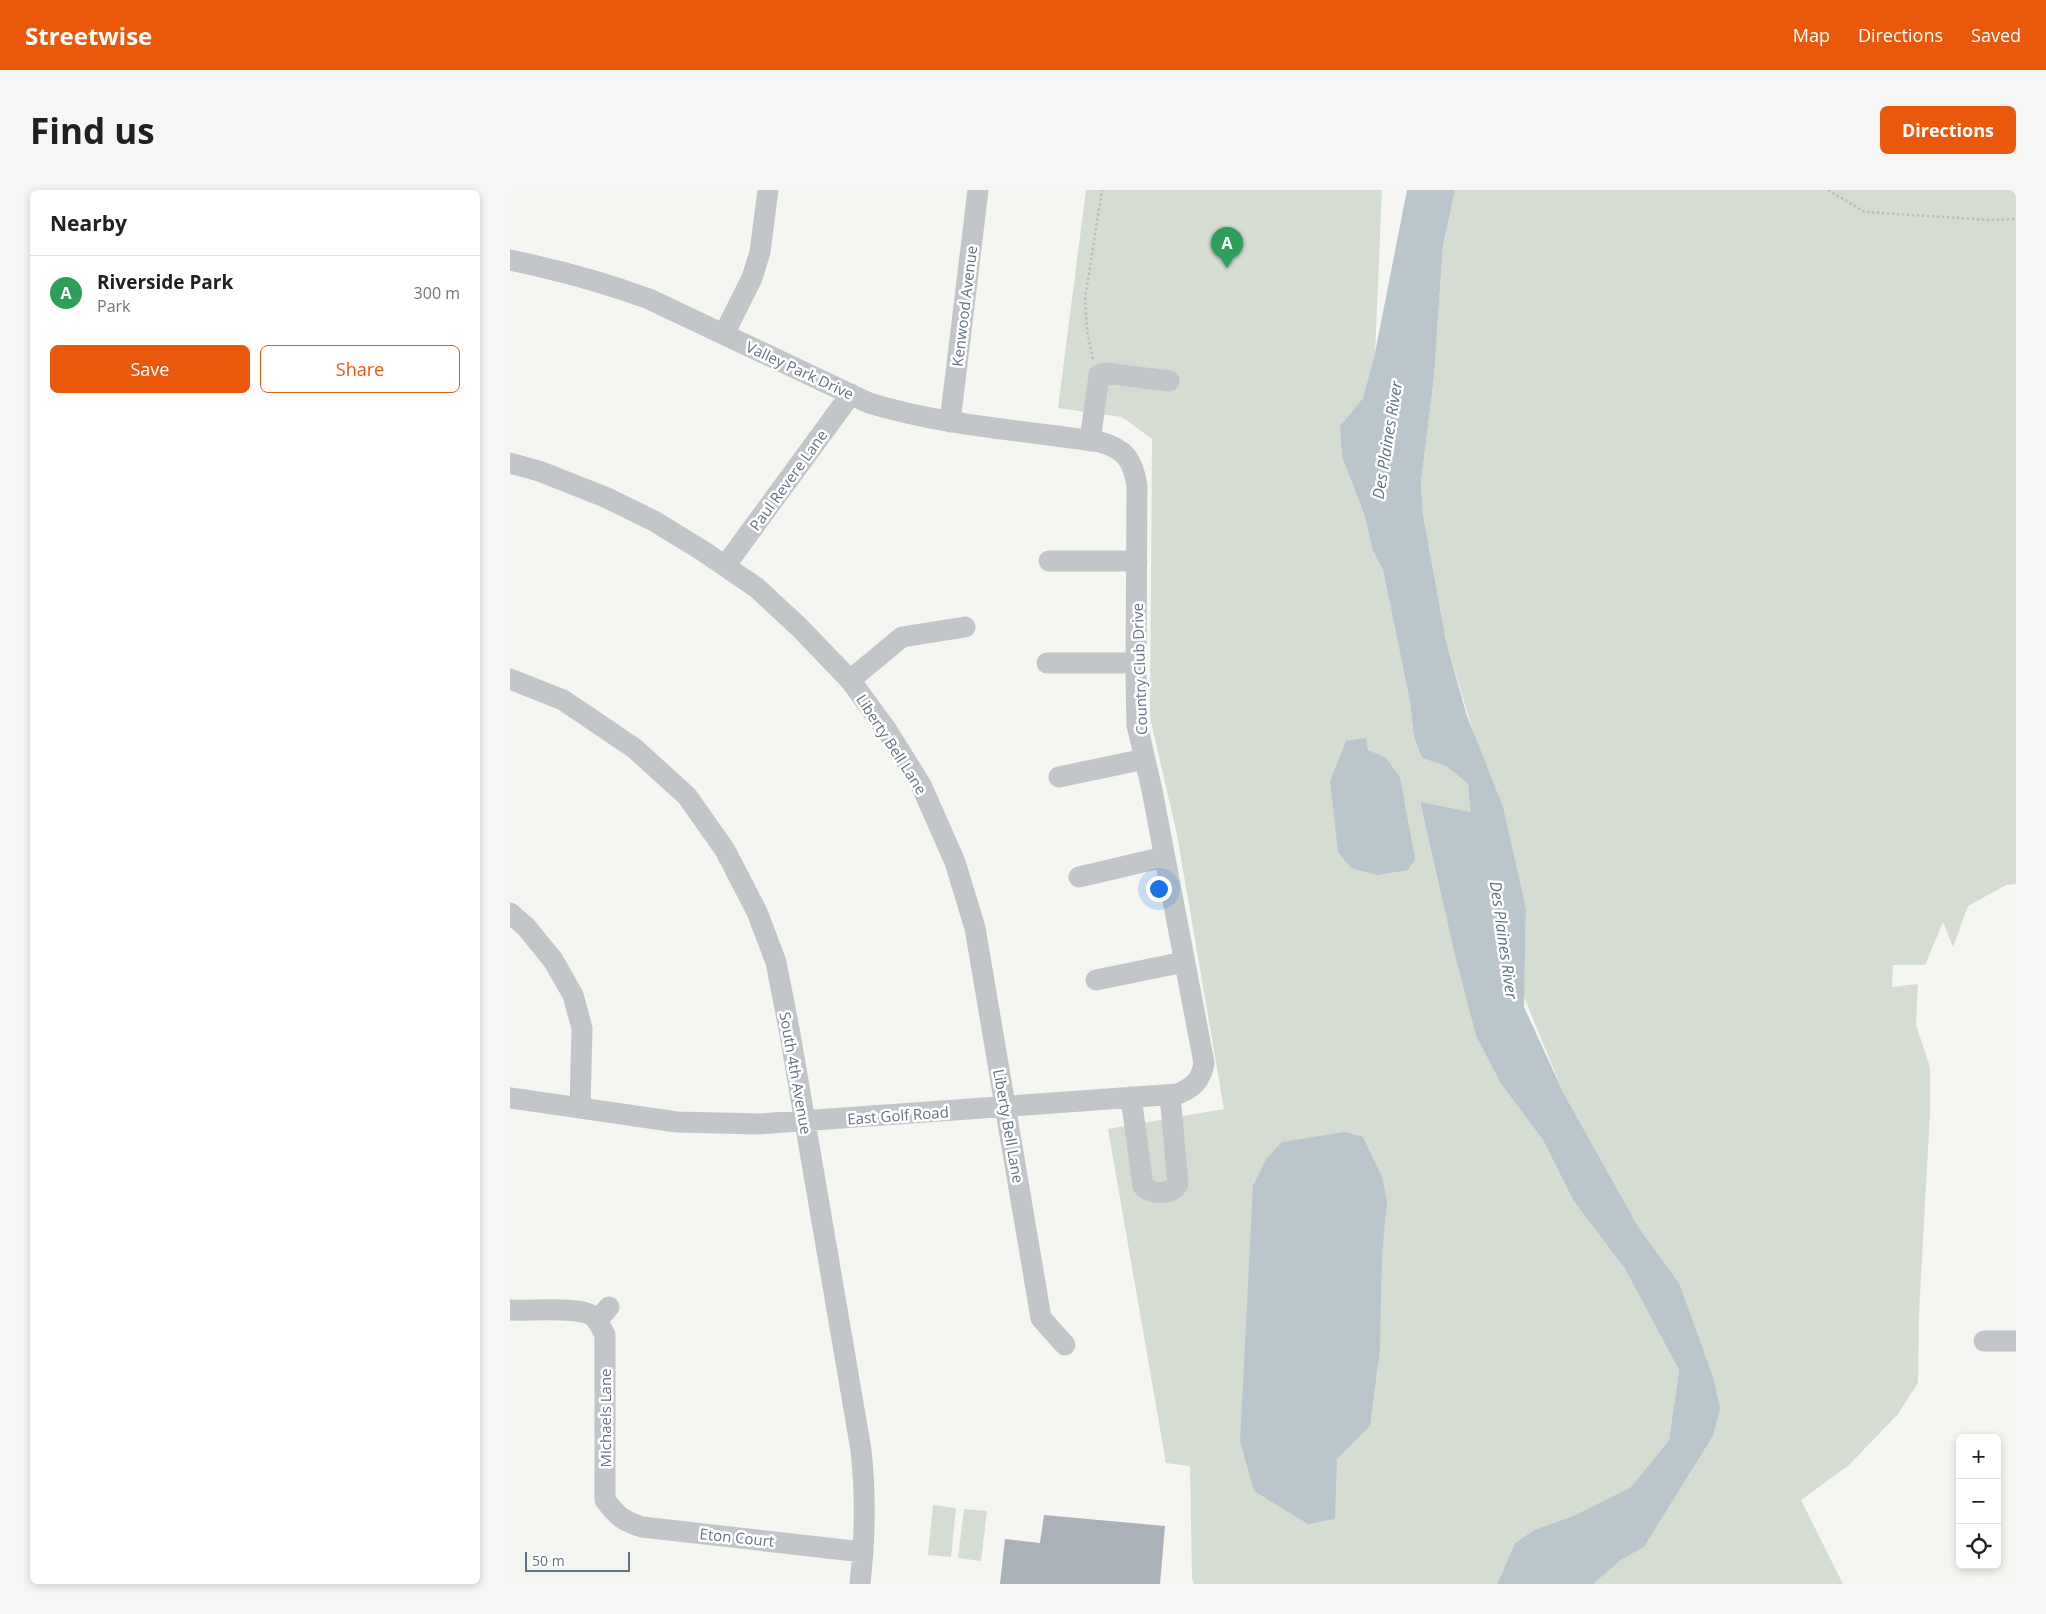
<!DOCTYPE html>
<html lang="en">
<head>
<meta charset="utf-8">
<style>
	:root { --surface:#fff; --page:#f6f6f6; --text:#202124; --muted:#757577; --line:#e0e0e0; --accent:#ea580c }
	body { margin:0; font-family:"Open Sans",sans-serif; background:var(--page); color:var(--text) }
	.controls { position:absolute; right:15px; bottom:15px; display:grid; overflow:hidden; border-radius:8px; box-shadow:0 2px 8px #0003 }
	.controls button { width:45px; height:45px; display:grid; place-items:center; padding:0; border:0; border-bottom:1px solid var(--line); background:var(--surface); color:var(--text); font:25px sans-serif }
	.scale { position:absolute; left:15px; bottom:12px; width:105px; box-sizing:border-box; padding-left:5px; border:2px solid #647383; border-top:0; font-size:14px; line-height:18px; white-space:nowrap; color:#647383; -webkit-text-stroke:4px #fff; paint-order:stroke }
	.you { position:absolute; left:648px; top:698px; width:18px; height:18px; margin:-12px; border:4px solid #fff; border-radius:50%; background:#1a73e8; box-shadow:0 0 0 8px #1a73e833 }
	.badge { display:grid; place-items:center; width:32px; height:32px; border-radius:50%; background:var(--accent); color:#fff; font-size:16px; font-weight:700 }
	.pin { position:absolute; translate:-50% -41px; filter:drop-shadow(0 1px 2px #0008) }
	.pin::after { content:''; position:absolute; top:26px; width:18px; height:15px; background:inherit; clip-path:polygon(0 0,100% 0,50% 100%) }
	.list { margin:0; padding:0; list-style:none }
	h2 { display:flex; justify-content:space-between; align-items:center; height:65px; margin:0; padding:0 20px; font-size:21px }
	h2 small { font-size:16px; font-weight:400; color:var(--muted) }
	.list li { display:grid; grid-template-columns:32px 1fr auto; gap:15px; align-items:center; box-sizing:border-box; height:75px; padding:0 20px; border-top:1px solid var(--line) }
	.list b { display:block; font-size:19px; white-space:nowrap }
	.list p { margin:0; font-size:16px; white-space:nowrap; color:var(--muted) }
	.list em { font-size:16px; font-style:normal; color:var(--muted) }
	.actions { display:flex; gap:10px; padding:15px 20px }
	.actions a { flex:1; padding:11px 0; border:1px solid var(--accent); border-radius:8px; text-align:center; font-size:18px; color:var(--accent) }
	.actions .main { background:var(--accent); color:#fff }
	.icon { flex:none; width:28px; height:28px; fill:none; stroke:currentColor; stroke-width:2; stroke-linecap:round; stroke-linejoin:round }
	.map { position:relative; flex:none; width:1506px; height:1394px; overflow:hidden; border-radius:8px }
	header { display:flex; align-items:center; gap:30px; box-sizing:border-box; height:70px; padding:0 25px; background:var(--accent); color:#fff }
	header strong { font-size:24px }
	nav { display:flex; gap:28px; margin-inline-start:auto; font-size:18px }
	.intro { display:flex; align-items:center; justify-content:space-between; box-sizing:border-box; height:120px; padding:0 30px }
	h1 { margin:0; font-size:35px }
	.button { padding:12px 22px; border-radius:8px; background:var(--accent); color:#fff; font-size:18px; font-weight:700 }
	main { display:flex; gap:30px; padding:0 30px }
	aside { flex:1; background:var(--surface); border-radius:8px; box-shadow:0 2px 8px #0003 }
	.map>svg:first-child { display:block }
	.green { fill:#d5dcd2 }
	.water { fill:#bbc6cc }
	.building { fill:#abb1b8 }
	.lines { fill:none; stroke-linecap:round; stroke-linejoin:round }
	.path { stroke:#bcbec0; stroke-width:2.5; stroke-dasharray:2.5 2.5; stroke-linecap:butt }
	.minor { stroke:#c2c6c9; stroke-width:21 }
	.labels { text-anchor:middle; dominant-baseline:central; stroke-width:5; stroke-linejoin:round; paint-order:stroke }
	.street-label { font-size:15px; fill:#647383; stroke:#fff }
	.water-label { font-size:16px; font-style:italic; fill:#5f7580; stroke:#fff }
</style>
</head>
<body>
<header>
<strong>Streetwise</strong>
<nav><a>Map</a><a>Directions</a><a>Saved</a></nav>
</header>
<div class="intro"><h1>Find us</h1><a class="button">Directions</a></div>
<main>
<aside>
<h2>Nearby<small></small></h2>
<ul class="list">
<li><span class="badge" style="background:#2e9e5b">A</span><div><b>Riverside Park</b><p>Park</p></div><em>300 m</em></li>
</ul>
<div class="actions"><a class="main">Save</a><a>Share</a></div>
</aside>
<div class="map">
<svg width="1506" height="1394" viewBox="0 0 1506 1394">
	<rect width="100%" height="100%" fill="#f5f5f1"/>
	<path class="green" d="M576 0H872L865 163 853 208 830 236 832 267 854 324 863 361 873 380 900 512 904 549 912 568 936 576 958 594 962 622 910 613 945 766 966 846 991 894 1033 950 1063 1010 1115 1079 1169 1180 1159 1250 1121 1297 1063 1326 1024 1340 1005 1353 987 1394H684L682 1388 680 1276 656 1273 598 939 714 919 667 645 640 527 642 249 612 227 548 218Z
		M945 0H1506V694L1496 695 1458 716 1443 757 1433 732 1415 775H1383L1382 797 1408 794 1406 835 1420 877V923L1409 1123 1408 1193 1388 1224 1339 1275 1291 1310 1333 1394H1083L1111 1370 1134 1357 1203 1246 1169 1093 1129 1038 1054 904 1014 807 1016 719 936 451 913 324 911 292 924 187 933 56Z
		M423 1315 446 1318 441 1367 418 1365Z
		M454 1319 477 1321 471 1371 448 1368Z"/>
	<path class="water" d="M897 0H945L933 56 924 187 911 292 913 324 936 451 957 526 993 617 1016 719 1014 817 1054 904 1129 1038 1169 1093 1203 1187 1210 1218 1203 1246 1134 1357 1111 1370 1083 1394H987L1005 1353 1024 1340 1063 1326 1121 1297 1159 1250 1169 1180 1115 1079 1063 1010 1033 950 991 894 966 846 945 766 910 612 961 622 958 594 936 576 912 568 904 548 900 512 873 380 863 361 854 324 832 267 830 236 853 208 865 163Z
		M856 548 858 560 876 568 890 587 905 669 898 680 867 685 841 678 828 662 820 591 836 551Z
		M835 942 853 947 872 987 877 1011 872 1066 870 1158 860 1236 827 1269 825 1329 798 1334 744 1301 730 1251 743 996 756 969 772 952Z"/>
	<path class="building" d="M534 1325 655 1336 650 1394H490L495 1349 530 1353Z"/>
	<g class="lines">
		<path class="path" d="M1318 0 1355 22 1481 30 1506 29
			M583 169 577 141 575 109 592 0"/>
		<path class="minor" d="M0 70C48 80 93 92 139 109L359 213C434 236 513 240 590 252 616 259 623 271 627 296L626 484 627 535 642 600 694 873C691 890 684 897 668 904L249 934 167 932 0 908
			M214 144 242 88 250 62 258 0
			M440 232 468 0
			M580 251 589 185 595 183 659 191
			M0 273 29 281 95 307 144 331 193 361 247 398 290 438 340 490 376 539 411 595 445 672 465 738 531 1128 555 1155
			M539 371H627
			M215 376 341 204
			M537 473H626
			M0 489 53 510 124 558 177 606 215 660 247 722 266 772 280 844 351 1260C356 1308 355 1346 350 1394
			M340 490 392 447 455 437
			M549 587 635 569
			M569 687 654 667
			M0 723 16 737 43 770 63 805 72 838 70 918
			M586 790 674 772
			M621 907 633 996C642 1005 661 1005 668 994L660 905
			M0 1120C20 1121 62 1117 79 1124 87 1127 91 1138 95 1145V1310C107 1326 113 1331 132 1337L353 1362
			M87 1131 99 1117
			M1474 1151H1506"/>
	</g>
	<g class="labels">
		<g class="street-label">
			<text transform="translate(454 116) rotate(-83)">Kenwood Avenue</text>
			<text transform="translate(290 180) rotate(25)">Valley Park Drive</text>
			<text transform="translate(278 290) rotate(-54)">Paul Revere Lane</text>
			<text transform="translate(629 479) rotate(-92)">Country Club Drive</text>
			<text transform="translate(382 554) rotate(57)">Liberty Bell Lane</text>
			<text transform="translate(286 883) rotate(80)">South 4th Avenue</text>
			<text transform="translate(388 925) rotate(-4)">East Golf Road</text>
			<text transform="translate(499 936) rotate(80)">Liberty Bell Lane</text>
			<text transform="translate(95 1228) rotate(-90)">Michaels Lane</text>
			<text transform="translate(227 1347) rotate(6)">Eton Court</text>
		</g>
		<g class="water-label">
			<text transform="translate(877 250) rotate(-81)">Des Plaines River</text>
			<text transform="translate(994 750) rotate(82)">Des Plaines River</text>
		</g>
	</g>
</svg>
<div class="controls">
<button>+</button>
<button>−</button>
<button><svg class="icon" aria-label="locate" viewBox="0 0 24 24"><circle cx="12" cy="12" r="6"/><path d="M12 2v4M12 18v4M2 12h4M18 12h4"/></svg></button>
</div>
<div class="scale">50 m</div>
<div class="you"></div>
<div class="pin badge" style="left:717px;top:78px;background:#2e9e5b">A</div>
</div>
</main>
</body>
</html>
